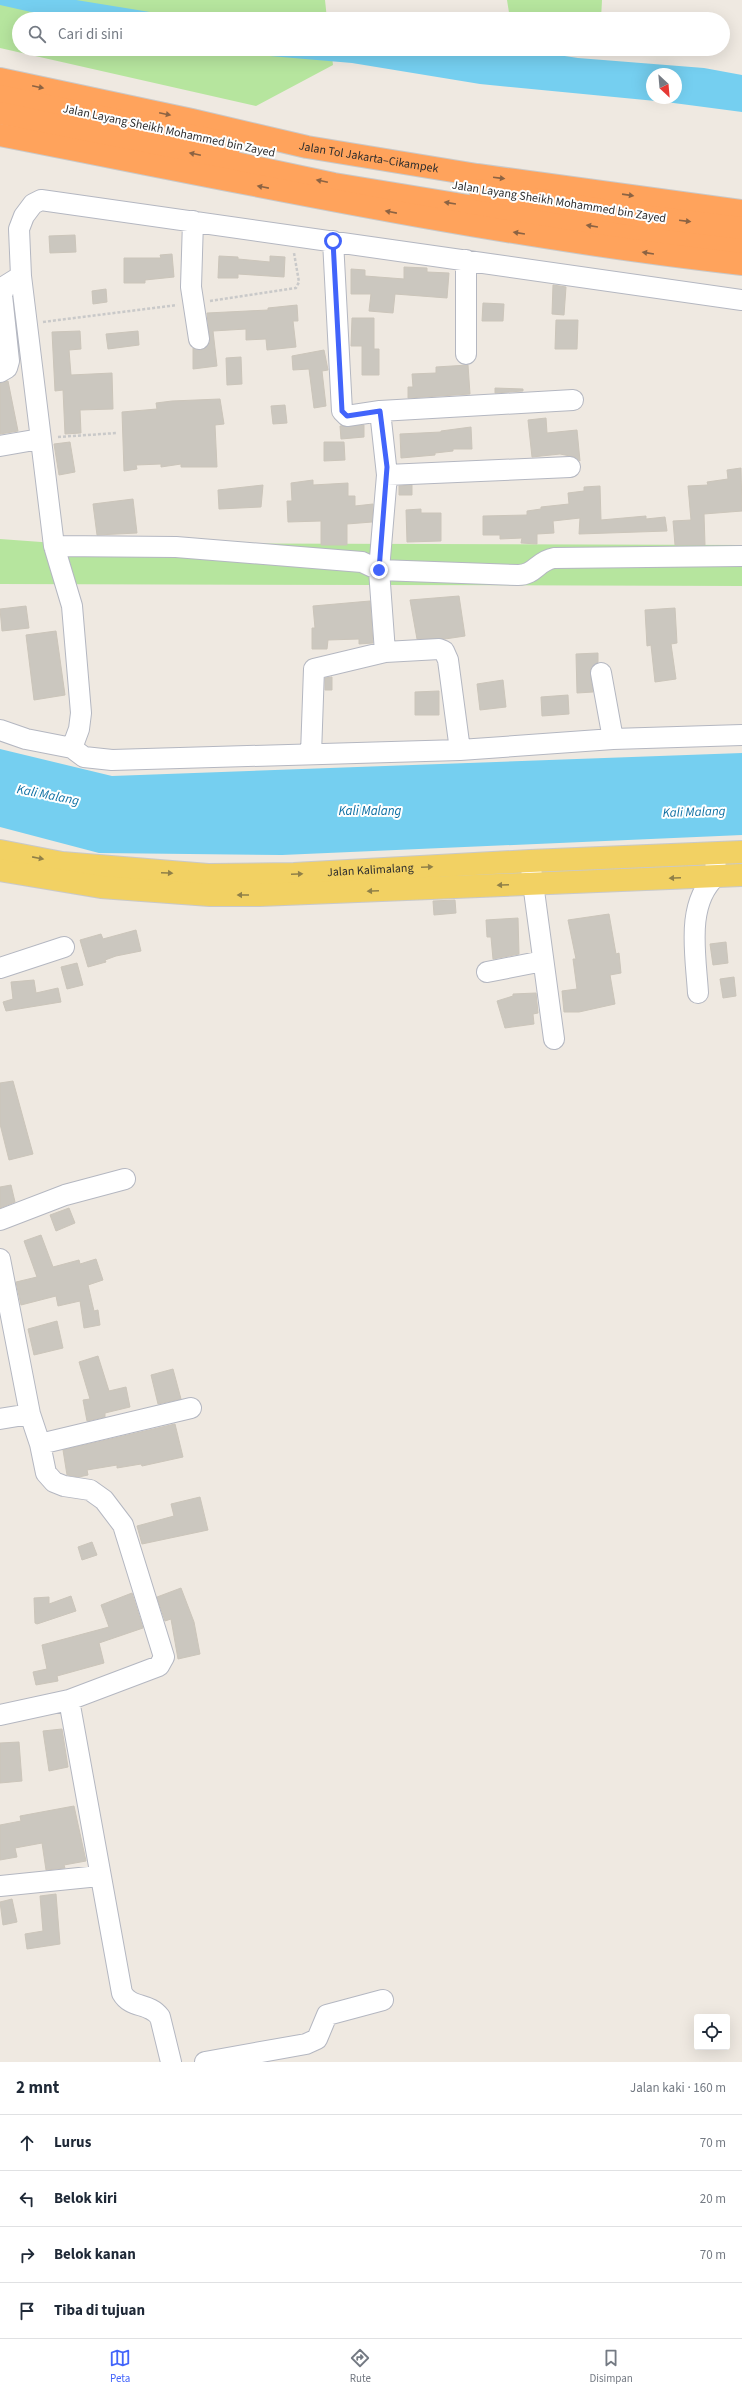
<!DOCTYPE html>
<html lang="id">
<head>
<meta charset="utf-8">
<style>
	:root { --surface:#fff; --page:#f6f6f7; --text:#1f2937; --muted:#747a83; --line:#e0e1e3; --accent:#4264fb }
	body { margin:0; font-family:"Source Sans 3",sans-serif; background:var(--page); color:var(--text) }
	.controls { position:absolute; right:12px; bottom:12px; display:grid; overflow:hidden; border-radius:4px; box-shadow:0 4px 16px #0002 }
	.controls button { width:36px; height:36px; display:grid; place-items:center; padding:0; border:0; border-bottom:1px solid var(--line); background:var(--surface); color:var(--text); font:20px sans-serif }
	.compass { position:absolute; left:646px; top:68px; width:36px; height:36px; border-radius:50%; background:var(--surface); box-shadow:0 4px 16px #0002; rotate:154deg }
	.stop { position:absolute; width:12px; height:12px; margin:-9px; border:3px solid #4264fb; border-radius:50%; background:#fff }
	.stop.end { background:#4264fb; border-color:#fff; box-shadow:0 1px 4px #0008 }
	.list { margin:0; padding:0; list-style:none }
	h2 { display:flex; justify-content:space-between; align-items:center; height:52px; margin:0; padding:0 16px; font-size:17px }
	h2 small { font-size:13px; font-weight:400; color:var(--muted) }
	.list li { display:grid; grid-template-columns:26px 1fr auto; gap:12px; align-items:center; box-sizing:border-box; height:56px; padding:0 16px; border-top:1px solid var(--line) }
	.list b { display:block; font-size:15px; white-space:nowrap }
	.list em { font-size:13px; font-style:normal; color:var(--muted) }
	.icon { flex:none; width:22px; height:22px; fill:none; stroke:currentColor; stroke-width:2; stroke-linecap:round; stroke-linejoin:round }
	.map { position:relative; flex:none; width:742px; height:2062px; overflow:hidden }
	.search { position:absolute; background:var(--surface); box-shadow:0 4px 16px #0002; left:12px; right:12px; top:12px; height:44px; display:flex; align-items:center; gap:10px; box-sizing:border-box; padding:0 14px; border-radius:22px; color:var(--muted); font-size:15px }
	.sheet { height:276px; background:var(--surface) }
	nav { display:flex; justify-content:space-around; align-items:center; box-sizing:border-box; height:56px; border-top:1px solid var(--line); background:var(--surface); font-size:11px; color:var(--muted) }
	nav a { display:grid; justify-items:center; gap:2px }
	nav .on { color:var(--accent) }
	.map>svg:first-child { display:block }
	.green { fill:#b6e59e }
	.water { fill:#75cff0; fill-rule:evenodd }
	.building { fill:#cbc7bf; stroke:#cbc5ba }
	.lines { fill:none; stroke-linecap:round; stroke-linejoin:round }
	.minor-casing { stroke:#b4b7c1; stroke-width:22 }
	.major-casing { stroke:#c9c9c9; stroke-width:24 }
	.highway-casing { stroke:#c9c9c9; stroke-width:24 }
	.path { stroke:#c9c9c9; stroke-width:2.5; stroke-dasharray:3 2; stroke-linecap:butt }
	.minor { stroke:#fff; stroke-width:20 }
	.major { stroke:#f2d163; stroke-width:22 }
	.highway { stroke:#ffa35c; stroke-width:22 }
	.oneway { fill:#8c6343 }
	.oneway2 { fill:#908048 }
	.route { stroke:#4264fb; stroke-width:5 }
	.labels { text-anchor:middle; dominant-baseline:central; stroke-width:4; stroke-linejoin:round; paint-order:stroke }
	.street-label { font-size:12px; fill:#2e2e2e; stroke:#fff }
	.water-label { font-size:13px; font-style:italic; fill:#0d6fa3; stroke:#fff }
</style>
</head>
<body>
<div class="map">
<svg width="742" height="2062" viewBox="0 0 742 2062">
	<rect width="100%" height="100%" fill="#efe9e1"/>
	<path class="green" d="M0 0H325L327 19H19V49H331L333 65 256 106 0 48Z
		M507 0H602L601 19H510Z
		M0 539 55 543 742 545V586L0 584Z"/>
	<path class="water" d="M0 0H76L193 19H62L0 5Z
		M226 49H518L578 58 704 68 742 75V112L666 102 480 84 352 63 270 56ZM652 74H676V98H652Z
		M0 749 112 776 742 753V835L282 855 99 853 0 827Z"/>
	<path class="building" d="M75 235 76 252 50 253 49 236Z
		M172 254 174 277 145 280V283H124V258H161L160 255Z
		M219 256 238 257V259L270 262V256L285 257 284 277 238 274V278H218Z
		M404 267 427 268V272L449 273 447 298 395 294 393 313 369 311 371 294H351V269L365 270V276L404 279Z
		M553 285 566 287 564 315 552 314Z
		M106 289 107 302 93 304 92 291Z
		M483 303 504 304 503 321H482Z
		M297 305 298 321H293L296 347 267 350 266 339 246 340V329L213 331 217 366 193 369V348L201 350 210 343 207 313 268 310V308Z
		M352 318H374V349H379V375H362V346H351Z
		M556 320H578L577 349H555Z
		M80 331 81 349 69 350 71 375 112 373 113 409 80 410 81 433 65 434 63 390 55 391 52 332Z
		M138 331 139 345 108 349 106 334Z
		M324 350 328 370 322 371 326 406 314 408 309 369 293 370 292 356Z
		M241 357 242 384 227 385 226 358Z
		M468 365 470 394 408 398V387H413L412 374 436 373V367Z
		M8 381 18 431 0 434V383Z
		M495 388 523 389V391L495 393Z
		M220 399 224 424 215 425 217 467H181V464L161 467V464L136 465 137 469 124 471 122 412 157 409 156 403 172 401Z
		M285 405 287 423 273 424 271 406Z
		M546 418 547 433 577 430 580 461 575 457 560 454 532 457 528 420Z
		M364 425V437L341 439 340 426Z
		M471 427 472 449H453V451L435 453V455L401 458 400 434 441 432V431Z
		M70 442 75 472 59 475 54 444Z
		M324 442H344L345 460 324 461Z
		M741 468 742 511 704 514 705 545H675L673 521 691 520 688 486 708 485 707 482 728 479 727 470Z
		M313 480V485L348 483V496H355V506L373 504 372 522 347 524V545H321V521L288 522 287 501H292L291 483Z
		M263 485 261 507 219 509 218 490Z
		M412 485V495H399V486Z
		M600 486 601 520 646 516V519L665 517 667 531 579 534 580 518 553 521 554 533 537 534V544L521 543 522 538 500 539V535H483V516L527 515V511L541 509V507L569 504 568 493 584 491V487Z
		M133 499 137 533 97 535 93 504Z
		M421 509V513H441V541L407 542 406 510Z
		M459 596 465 636 445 639H417L410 600Z
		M370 601 373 643 359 644V639L328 640 327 649H312V628H315L313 606Z
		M26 606 29 628 2 631 0 609Z
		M675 608 677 643 671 644 676 679 655 682 651 645 647 646 645 610Z
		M56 631 65 695 34 700 26 635Z
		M598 653V662L590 670 593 692 577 693 576 654Z
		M332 677V690H325V678Z
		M503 680 506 707 480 710 477 684Z
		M439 691V715H415V692Z
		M568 695 569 714 542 716 541 697Z
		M455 900 456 913 434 915 433 901Z
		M609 914 616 954 619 953 621 973 610 975 615 1004 579 1012H564L562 991 577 989 573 959H576L568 920Z
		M518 918 519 954 493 959 491 937H487L486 920Z
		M136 930 141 951 116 956 105 960 106 962 88 967 80 940 101 934 103 939Z
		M726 942 728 963 713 965 710 944Z
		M77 963 83 985 67 989 61 967Z
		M734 977 736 996 723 998 720 979Z
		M34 980 36 993 58 988 61 1002 6 1011 3 1002 13 999 11 982Z
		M536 993 538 1013 533 1014 534 1024 505 1028 497 1001 513 996V994Z
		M13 1081 33 1154 9 1160 0 1124V1083Z
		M11 1185 15 1202 0 1208V1187Z
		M69 1208 75 1223 56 1231 50 1215Z
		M41 1235 53 1267 79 1260 80 1264 96 1259 103 1280 88 1285 94 1311 98 1310 100 1325 84 1328 80 1301 58 1306 56 1296 21 1305 16 1282 37 1277 24 1241Z
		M57 1321 63 1348 34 1355 28 1329Z
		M98 1356 109 1391 126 1387 130 1407 105 1413V1417L87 1421 83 1400 90 1399 79 1362Z
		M173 1369 181 1399 158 1404 151 1375Z
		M175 1424 183 1457 142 1466 141 1464 117 1468V1465L87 1470 88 1475 79 1477 67 1475 63 1450Z
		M200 1497 208 1530 142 1544 137 1526 174 1516 171 1504Z
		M92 1542 97 1555 82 1560 78 1547Z
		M181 1588 194 1622 200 1654 178 1659 171 1619 165 1621 157 1597Z
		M132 1593 143 1628 99 1643 104 1663 57 1676 58 1681 36 1685 33 1672 47 1669 42 1645 109 1627 101 1605Z
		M71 1596 76 1611 37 1624 35 1623 34 1598 49 1597V1604Z
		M62 1729 68 1767 49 1771 43 1731Z
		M19 1742 22 1781 0 1783V1743Z
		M74 1806 86 1861 64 1865 65 1868 46 1870 42 1843 15 1848 17 1857 0 1860V1825L21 1821 20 1816Z
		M56 1894 60 1944 27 1949 25 1934 43 1931 40 1896Z
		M12 1899 17 1922 3 1925 0 1902Z"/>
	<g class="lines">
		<defs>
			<path id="minor" d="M193 221 191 287 199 339
				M333 241 342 411 347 416 380 411 387 475 570 467
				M466 260V354
				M0 372 7 368 9 361 2 295 5 286 21 276
				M380 411 573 400
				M0 446 40 439
				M54 546 176 547 362 562 379 570 518 575C535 575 537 561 554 558L742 556
				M385 652 379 570 387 475
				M601 673 613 739
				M0 730 26 739 72 748 84 757 112 760 460 750 613 739 742 735
				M72 748 79 729 81 713 72 606 54 546 21 276 19 229 24 216 33 204 41 200 742 300
				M311 754 314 669 385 652 439 649 444 651 448 660 460 750
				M530 861 554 1039
				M0 968 64 947
				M487 972 543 961
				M698 993C696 956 685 904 716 876L715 853
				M0 1220 65 1195 125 1179
				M0 1259 30 1414 40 1444 46 1473 54 1482 64 1486 90 1490 104 1500 123 1525 164 1657 159 1666 69 1700 0 1715
				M0 1419 30 1414
				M40 1444 191 1408
				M69 1700 122 1993C131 2009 149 2002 160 2017L171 2062
				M0 1886 99 1876
				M205 2062 306 2044 317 2039 327 2015 383 2000"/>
			<g id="major">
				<path id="s1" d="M0 851 62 863 208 875 294 874 530 861 742 852"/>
				<path d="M0 870 101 887 210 895H260L742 875"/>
			</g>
			<g id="highway">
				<path id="s2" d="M0 79 192 120 307 147 477 175 742 211"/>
				<path d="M0 96 232 144"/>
				<path d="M0 113 334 184 633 233 742 244"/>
				<path d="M0 135C246 183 492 236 742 264"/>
				<path d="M480 190 634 215 742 228"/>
			</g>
		</defs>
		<use href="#minor" class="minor-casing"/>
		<use href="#major" class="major-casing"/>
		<use href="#highway" class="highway-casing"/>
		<path class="path" d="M210 301 296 288 299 282 294 253
			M43 322 177 305
			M58 437 117 433"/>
		<use href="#minor" class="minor"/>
		<use href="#major" class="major"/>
		<use href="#highway" class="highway"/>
	</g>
	<defs><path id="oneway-solid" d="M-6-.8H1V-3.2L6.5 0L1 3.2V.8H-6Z"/></defs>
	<g class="oneway">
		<use href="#oneway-solid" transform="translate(38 87) rotate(12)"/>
		<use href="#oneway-solid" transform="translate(165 114) rotate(12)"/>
		<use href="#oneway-solid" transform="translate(195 154) rotate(-168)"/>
		<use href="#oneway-solid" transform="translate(499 178) rotate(7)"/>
		<use href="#oneway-solid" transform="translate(322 181) rotate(-168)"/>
		<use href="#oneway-solid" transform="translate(263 187) rotate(-169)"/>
		<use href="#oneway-solid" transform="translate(628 195) rotate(8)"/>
		<use href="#oneway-solid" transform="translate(450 203) rotate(-171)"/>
		<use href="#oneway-solid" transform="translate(391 212) rotate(-169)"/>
		<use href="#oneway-solid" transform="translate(685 221) rotate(7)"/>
		<use href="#oneway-solid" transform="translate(592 226) rotate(-171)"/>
		<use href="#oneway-solid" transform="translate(519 233) rotate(-171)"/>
		<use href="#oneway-solid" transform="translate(648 253) rotate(-171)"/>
	</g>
	<g class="oneway2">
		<use href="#oneway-solid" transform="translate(38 858) rotate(11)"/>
		<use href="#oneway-solid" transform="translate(427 867) rotate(-3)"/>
		<use href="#oneway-solid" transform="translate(167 873) rotate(3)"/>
		<use href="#oneway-solid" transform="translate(297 874) rotate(-2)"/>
		<use href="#oneway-solid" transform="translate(675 878) rotate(178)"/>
		<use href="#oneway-solid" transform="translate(503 885) rotate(178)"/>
		<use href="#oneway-solid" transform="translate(373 891) rotate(178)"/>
		<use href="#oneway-solid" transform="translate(243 895) rotate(-180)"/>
	</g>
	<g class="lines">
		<path class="route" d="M333 241 342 411 347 416 380 411 387 467 379 570"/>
	</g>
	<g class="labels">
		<g class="street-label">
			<text transform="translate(169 131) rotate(12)">Jalan Layang Sheikh Mohammed bin Zayed</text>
			<text stroke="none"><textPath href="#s2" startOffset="377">Jalan Tol Jakarta–Cikampek</textPath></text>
			<text transform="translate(559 202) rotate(9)">Jalan Layang Sheikh Mohammed bin Zayed</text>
			<text stroke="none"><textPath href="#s1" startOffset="372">Jalan Kalimalang</textPath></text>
		</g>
		<g class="water-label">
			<text transform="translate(48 795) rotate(11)">Kali Malang</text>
			<text x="370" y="811">Kali Malang</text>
			<text transform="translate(694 812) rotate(-2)">Kali Malang</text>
		</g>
	</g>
</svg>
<div class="controls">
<button><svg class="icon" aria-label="locate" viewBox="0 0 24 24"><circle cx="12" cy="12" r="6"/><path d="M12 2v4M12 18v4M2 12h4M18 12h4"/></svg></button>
</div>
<svg class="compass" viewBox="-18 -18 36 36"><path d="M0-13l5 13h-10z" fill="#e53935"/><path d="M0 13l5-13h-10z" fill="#747a83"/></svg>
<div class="stop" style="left:333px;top:241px"></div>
<div class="stop end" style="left:379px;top:570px"></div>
<div class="search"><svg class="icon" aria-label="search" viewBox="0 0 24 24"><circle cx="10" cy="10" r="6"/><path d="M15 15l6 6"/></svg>Cari di sini</div>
</div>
<section class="sheet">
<h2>2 mnt<small>Jalan kaki · 160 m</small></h2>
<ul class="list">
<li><svg class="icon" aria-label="ahead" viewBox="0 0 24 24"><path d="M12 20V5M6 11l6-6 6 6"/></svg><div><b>Lurus</b></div><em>70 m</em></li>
<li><svg class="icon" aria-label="left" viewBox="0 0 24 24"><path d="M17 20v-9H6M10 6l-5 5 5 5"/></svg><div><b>Belok kiri</b></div><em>20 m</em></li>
<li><svg class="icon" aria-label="right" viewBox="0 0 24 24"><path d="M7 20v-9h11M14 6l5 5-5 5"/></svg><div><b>Belok kanan</b></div><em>70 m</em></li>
<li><svg class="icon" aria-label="arrive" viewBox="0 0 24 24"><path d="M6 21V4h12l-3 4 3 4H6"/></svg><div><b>Tiba di tujuan</b></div></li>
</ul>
</section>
<nav>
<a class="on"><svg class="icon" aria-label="map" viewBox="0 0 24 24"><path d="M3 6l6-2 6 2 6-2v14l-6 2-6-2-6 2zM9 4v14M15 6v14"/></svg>Peta</a>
<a><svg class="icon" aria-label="directions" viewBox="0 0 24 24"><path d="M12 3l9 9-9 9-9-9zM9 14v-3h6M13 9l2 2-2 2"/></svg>Rute</a>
<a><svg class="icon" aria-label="saved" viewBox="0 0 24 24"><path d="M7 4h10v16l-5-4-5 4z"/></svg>Disimpan</a>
</nav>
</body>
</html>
